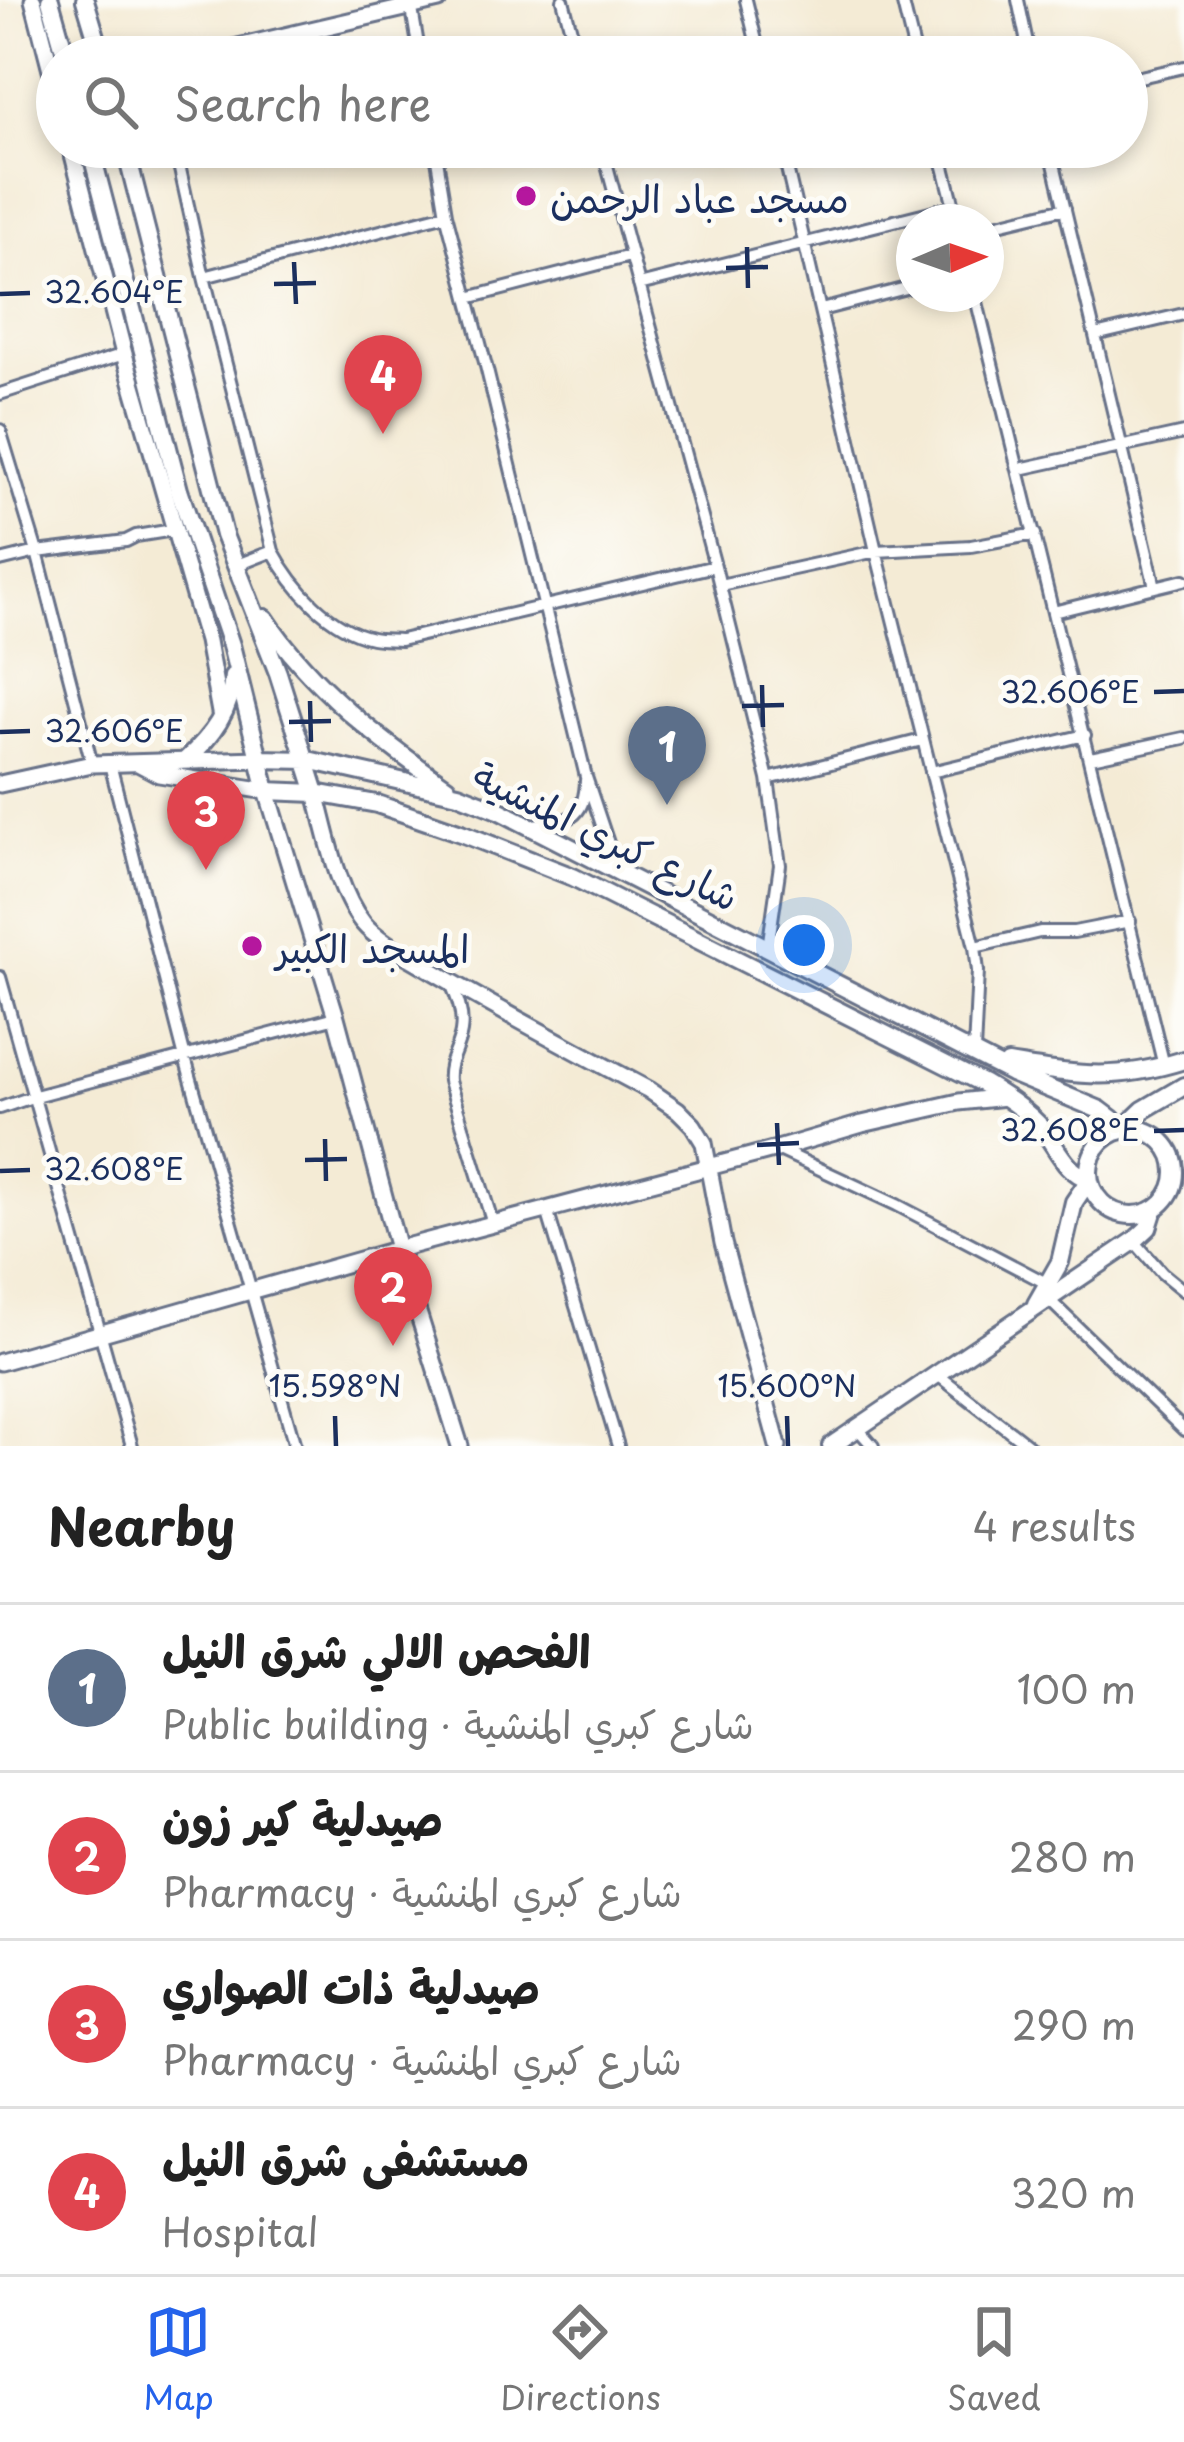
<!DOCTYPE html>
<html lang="en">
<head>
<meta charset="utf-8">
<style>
	:root { --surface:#fff; --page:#f2f2f2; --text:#222; --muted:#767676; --line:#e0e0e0; --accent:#2563eb }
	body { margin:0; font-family:"Playpen Sans","Playpen Sans Arabic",sans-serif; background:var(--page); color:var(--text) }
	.compass { position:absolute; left:896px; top:204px; width:108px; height:108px; border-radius:50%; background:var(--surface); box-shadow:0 6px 18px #0003; rotate:88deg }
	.you { position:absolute; left:804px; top:945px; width:42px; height:42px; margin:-30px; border:9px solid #fff; border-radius:50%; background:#1a73e8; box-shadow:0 0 0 18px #1a73e833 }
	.badge { display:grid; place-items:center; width:78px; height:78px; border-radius:50%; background:var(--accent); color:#fff; font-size:39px; font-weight:700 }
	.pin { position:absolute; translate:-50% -99px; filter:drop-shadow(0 3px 6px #0008) }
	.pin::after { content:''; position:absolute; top:63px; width:42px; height:36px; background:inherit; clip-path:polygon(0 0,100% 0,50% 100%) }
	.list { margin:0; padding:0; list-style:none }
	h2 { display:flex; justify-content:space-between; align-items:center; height:156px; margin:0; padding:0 48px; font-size:51px }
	h2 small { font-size:39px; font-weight:400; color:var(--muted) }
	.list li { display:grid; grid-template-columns:78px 1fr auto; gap:36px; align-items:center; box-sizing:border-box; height:168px; padding:0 48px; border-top:3px solid var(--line) }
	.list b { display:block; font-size:45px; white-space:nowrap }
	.list p { margin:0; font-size:39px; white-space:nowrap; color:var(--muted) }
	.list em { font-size:39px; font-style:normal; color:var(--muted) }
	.icon { flex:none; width:66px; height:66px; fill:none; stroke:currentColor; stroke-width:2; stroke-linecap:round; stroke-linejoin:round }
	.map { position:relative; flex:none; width:1184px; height:1446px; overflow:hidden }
	.search { position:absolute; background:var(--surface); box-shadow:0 6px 18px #0003; left:36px; right:36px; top:36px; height:132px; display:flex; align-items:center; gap:30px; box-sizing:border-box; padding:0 42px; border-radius:66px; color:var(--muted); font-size:45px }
	.sheet { height:828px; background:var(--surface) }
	nav { display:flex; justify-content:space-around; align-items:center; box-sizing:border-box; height:168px; border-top:3px solid var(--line); background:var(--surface); font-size:33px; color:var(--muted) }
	nav a { display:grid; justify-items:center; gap:6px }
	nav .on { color:var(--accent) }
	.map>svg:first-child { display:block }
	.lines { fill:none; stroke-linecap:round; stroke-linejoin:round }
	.street-casing { stroke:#677188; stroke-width:16 }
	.secondary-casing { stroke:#677188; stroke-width:21 }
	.primary-casing { stroke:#677188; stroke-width:22 }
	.street { stroke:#fff; stroke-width:10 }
	.secondary { stroke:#fff; stroke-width:15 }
	.primary { stroke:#fff; stroke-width:16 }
	.ticks { fill:none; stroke:#1b2f5e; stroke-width:4.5 }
	.poi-dot { fill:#b5179e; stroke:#fdfcf7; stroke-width:4.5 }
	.labels { text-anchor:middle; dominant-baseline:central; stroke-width:10; stroke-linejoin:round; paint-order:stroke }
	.poi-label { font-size:39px; fill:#1b2f5e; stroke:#fdfcf7; text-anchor:start }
	.street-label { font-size:39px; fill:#1b2f5e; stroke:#fdfcf7 }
	.ticks-label { font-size:30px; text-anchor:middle; fill:#1b2f5e; stroke:#fdfcf7; stroke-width:10; stroke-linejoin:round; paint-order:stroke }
</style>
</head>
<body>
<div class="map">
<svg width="1184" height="1446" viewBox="0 0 1184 1446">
	<rect width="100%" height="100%" fill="#fdfcf7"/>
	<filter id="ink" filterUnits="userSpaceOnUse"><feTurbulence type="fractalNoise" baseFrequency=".00833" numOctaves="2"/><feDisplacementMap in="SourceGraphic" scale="24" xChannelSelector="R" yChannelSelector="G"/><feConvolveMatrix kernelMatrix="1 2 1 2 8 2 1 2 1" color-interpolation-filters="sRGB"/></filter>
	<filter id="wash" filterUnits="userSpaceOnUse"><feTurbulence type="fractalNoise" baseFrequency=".004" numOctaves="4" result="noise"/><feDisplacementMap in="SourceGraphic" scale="48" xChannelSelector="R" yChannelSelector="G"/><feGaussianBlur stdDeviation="2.7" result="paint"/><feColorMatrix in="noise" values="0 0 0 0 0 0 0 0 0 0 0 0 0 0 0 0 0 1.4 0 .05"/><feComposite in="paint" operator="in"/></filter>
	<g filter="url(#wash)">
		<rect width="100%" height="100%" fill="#f4ebd5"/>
	</g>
	<g filter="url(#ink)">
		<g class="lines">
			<defs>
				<path id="street" d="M563 0 578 57
					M746 0 760 57
					M902 0 916 57
					M1018 0 1030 57
					M411 3 420 57
					M1127 80 1184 67
					M175 147 204 277 273 551C293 588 329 629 372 638 381 640 392 639 401 640L715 566
					M435 147 446 214 486 366 586 777 611 852 626 872
					M602 147 715 566 768 779 780 865 768 948
					M782 147 876 551 975 947 978 971 974 1052
					M939 147 958 222
					M1050 147 1155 587 1184 580
					M986 227 1065 208
					M204 277 446 214
					M639 285 954 206
					M975 294 1164 1066
					M468 298 630 256
					M821 310 914 286
					M1095 335 1184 314
					M0 394 124 354
					M0 430 37 552 92 764
					M1020 469 1184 433
					M0 561 37 552 126 541 136 536 173 530
					M235 566 273 551
					M720 585 876 551 971 546 1035 534
					M1053 612 1155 587
					M1091 758 1184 738
					M110 764 185 1058 295 1446
					M931 772 1085 735
					M768 779 922 740
					M531 825C566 822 585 821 586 780
					M975 947 1040 932H1074L1130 921
					M0 977 132 1446
					M450 981C457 997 464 1014 461 1032 458 1050 447 1062 449 1081L493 1224
					M0 1108 35 1096 336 1017
					M777 1149 897 1205 1048 1284
					M547 1210 618 1446
					M1134 1241 1162 1273 1184 1291
					M1048 1299 1184 1430
					M938 1375 1029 1446
					M858 1429 873 1446"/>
				<path id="secondary" d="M33 0 57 93
					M195 57 439 0
					M71 147 124 354 207 641 221 718
					M140 764 159 774 267 791 336 1017 398 1249 460 1446
					M0 784 92 764 259 759
					M316 793C327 833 337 891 363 923 380 943 409 956 431 970 502 1012 576 1051 649 1090L678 1110 693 1125 704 1143 723 1243 778 1446
					M0 1362 398 1249 777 1149 862 1124 959 1102 1005 1097"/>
				<path id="primary" d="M50 0 66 57
					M85 0 102 57
					M90 147 179 490 231 645 267 791 316 793 377 804 464 834 573 877 984 1084C1003 1095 1023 1108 1038 1124 1056 1143 1063 1171 1089 1179
					M125 147 224 535 278 673 316 793
					M265 618C310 686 380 741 447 787
					M259 759 308 760 458 794 498 810 1011 1073 1100 1110 1112 1119 1118 1131
					M186 760C212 736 231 711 233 676
					M1008 1064C1079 1075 1113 1082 1184 1060
					M1089 1172a43 43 0 1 1 86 0a43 43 0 1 1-86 0Z
					M1122 1130 1143 1110 1184 1086
					M1036 1304 1060 1262 1074 1202 1089 1180
					M831 1446 1134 1241 1148 1228 1154 1209"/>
			</defs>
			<use href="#street" class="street-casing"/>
			<use href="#secondary" class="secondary-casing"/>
			<use href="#primary" class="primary-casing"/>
			<use href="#street" class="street"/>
			<use href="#secondary" class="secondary"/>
			<use href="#primary" class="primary"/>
		</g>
	</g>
	<path class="ticks" d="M747 247 748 288M294 262 296 304M726 268 768 267M274 284 316 283M0 294 30 293M762 685 763 727M1154 692 1184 691M310 701 311 742M742 706 784 705M289 722 331 721M0 732 30 731M777 1123 779 1165M1154 1131 1184 1130M325 1139 326 1181M757 1145 799 1143M305 1160 347 1159M0 1171 30 1170M335 1416 336 1446M787 1416 788 1446"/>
	<g class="poi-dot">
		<circle cx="526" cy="196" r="12"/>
		<circle cx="252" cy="946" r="12"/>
	</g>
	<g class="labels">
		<g class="poi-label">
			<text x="550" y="196">مسجد عباد الرحمن</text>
			<text x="276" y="946">المسجد الكبير</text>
		</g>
		<g class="street-label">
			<text transform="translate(607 834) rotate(26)">شارع كبري المنشية</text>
		</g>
	</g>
	<g class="ticks-label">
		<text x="114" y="303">32.604°E</text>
		<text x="1070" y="703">32.606°E</text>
		<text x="114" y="742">32.606°E</text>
		<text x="1070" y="1141">32.608°E</text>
		<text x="114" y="1180">32.608°E</text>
		<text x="335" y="1397">15.598°N</text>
		<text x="787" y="1397">15.600°N</text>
	</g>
</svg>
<svg class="compass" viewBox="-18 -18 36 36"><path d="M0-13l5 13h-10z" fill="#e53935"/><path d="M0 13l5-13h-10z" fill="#767676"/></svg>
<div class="you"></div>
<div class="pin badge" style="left:667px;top:805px;background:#5c6f8a">1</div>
<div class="pin badge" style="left:393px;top:1346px;background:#e0444e">2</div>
<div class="pin badge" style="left:206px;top:870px;background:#e0444e">3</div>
<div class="pin badge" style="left:383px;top:434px;background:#e0444e">4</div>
<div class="search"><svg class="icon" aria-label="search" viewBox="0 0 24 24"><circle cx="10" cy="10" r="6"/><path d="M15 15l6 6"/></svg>Search here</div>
</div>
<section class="sheet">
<h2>Nearby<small>4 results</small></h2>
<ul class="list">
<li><span class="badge" style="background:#5c6f8a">1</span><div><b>الفحص الالي شرق النيل</b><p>Public building · شارع كبري المنشية</p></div><em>100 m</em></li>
<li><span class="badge" style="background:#e0444e">2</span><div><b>صيدلية كير زون</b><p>Pharmacy · شارع كبري المنشية</p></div><em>280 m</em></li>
<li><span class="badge" style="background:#e0444e">3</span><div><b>صيدلية ذات الصواري</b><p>Pharmacy · شارع كبري المنشية</p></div><em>290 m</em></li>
<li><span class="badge" style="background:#e0444e">4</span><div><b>مستشفى شرق النيل</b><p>Hospital</p></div><em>320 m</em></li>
</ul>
</section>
<nav>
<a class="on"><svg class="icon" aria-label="map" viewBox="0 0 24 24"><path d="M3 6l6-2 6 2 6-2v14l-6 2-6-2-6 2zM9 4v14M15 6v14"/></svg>Map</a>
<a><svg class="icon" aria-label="directions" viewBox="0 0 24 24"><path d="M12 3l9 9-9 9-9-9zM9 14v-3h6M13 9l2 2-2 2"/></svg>Directions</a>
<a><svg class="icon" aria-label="saved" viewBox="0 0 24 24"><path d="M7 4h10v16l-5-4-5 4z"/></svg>Saved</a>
</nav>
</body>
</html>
